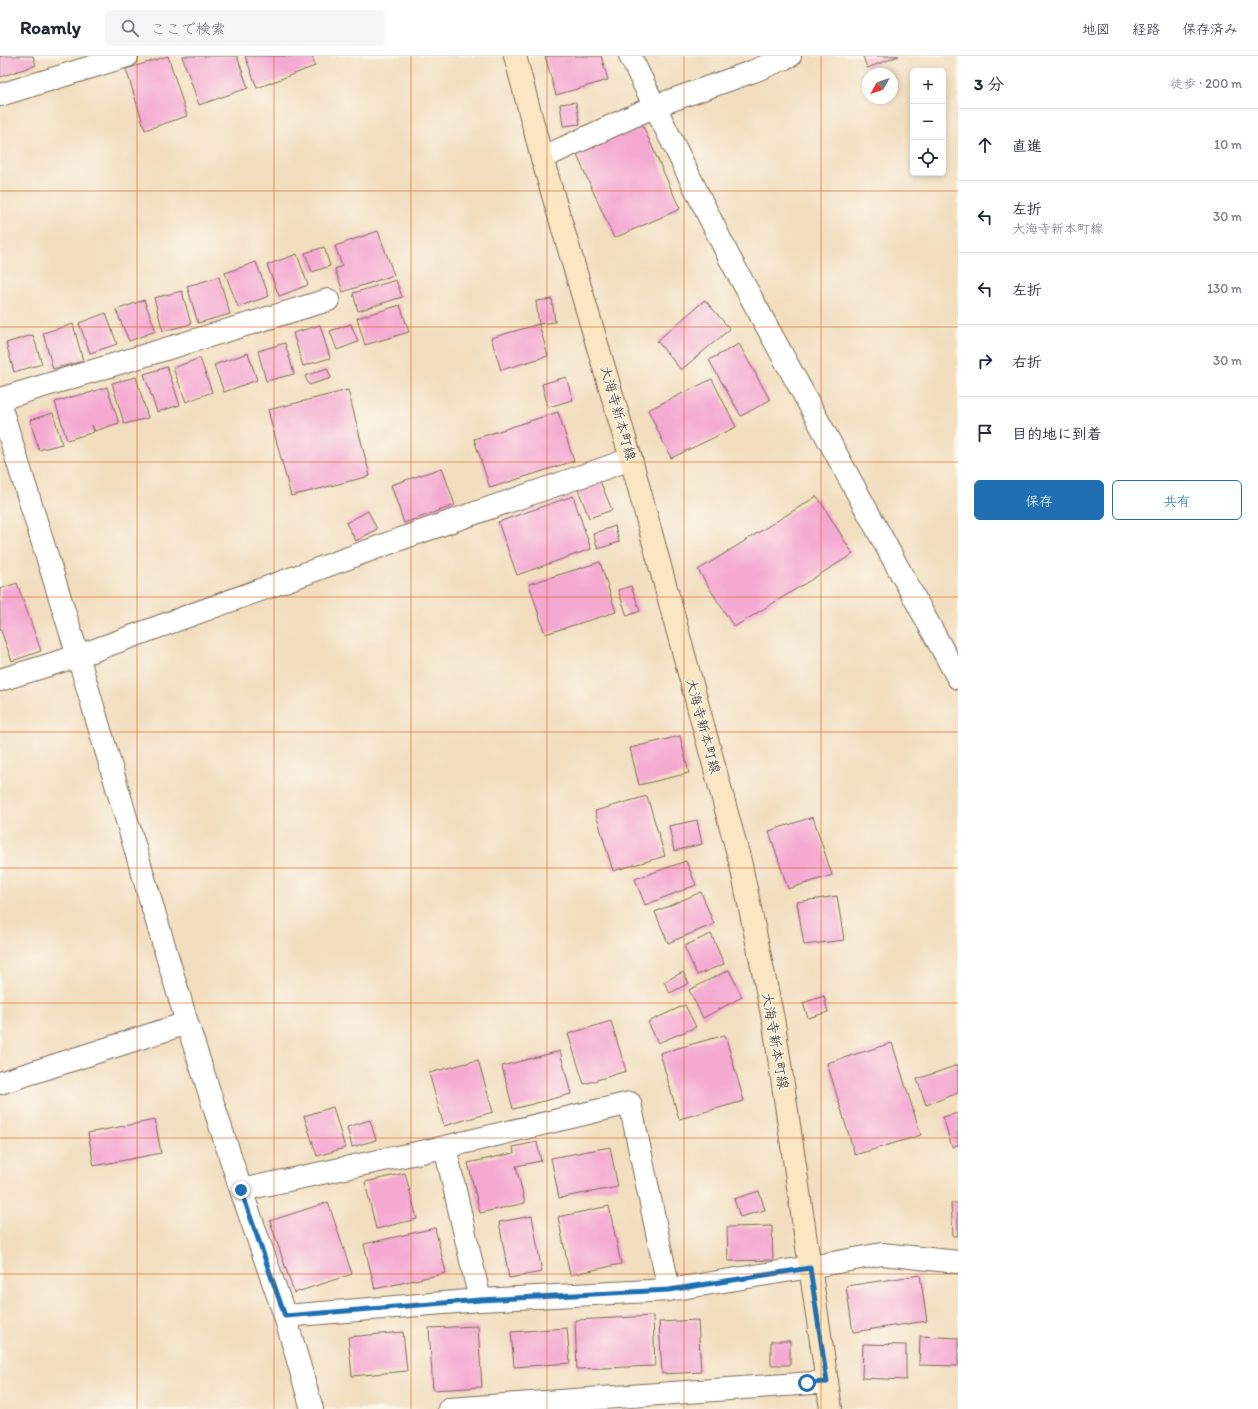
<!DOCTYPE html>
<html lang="ja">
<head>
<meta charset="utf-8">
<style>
	:root { --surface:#fff; --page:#f6f6f7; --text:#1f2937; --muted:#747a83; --line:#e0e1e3; --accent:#1f6fb2 }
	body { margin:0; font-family:Itim,"Klee One",sans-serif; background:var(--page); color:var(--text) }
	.controls { position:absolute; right:12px; top:12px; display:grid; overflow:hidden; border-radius:6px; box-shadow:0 2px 6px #0003 }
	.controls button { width:36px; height:36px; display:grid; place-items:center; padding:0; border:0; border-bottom:1px solid var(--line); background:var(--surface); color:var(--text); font:20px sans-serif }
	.compass { position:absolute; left:862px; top:12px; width:36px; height:36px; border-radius:50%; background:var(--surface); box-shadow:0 2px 6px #0003; rotate:230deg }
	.stop { position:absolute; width:12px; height:12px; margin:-9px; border:3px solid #1f6fb2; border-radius:50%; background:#fff }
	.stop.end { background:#1f6fb2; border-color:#fff; box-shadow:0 1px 4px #0008 }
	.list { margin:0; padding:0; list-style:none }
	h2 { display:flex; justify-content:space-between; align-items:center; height:52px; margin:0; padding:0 16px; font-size:17px }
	h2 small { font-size:13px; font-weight:400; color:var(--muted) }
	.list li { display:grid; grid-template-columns:26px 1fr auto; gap:12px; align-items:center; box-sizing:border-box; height:72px; padding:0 16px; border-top:1px solid var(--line) }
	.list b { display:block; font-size:15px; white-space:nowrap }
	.list p { margin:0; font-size:13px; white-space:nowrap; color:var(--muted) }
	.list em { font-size:13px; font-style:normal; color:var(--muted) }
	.actions { display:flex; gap:8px; padding:12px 16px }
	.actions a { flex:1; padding:9px 0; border:1px solid var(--accent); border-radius:6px; text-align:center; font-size:14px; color:var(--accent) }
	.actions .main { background:var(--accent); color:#fff }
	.icon { flex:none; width:22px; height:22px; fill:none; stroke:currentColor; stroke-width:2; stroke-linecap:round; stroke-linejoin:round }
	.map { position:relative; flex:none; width:958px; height:1353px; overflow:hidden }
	header { display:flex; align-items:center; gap:24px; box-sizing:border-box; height:56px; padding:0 20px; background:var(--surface); border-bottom:1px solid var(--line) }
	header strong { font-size:19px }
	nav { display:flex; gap:22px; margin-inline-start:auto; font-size:14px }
	.search { width:280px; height:36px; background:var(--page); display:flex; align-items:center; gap:10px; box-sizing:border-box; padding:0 14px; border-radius:6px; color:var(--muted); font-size:15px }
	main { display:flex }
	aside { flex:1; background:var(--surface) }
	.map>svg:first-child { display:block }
	.building { fill:#f4a9d1 }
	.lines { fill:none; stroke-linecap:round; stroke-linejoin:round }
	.street-casing { stroke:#7b6956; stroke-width:24 }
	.secondary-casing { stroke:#7b6956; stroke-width:24 }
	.street { stroke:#fff; stroke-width:22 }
	.secondary { stroke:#fbe6c4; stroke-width:22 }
	.route { stroke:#1f6fb2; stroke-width:5 }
	.grid { fill:none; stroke:#d7540e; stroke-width:1; stroke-opacity:0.55 }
	.labels { text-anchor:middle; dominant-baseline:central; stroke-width:3; stroke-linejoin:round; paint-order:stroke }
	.street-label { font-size:14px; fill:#3b2a1e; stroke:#fbf7ec }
</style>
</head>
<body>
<header>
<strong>Roamly</strong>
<div class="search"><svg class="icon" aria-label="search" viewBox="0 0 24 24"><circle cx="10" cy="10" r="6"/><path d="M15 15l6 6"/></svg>ここで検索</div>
<nav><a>地図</a><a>経路</a><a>保存済み</a></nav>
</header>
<main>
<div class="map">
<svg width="958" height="1353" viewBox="0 0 958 1353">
	<rect width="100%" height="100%" fill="#fbf7ec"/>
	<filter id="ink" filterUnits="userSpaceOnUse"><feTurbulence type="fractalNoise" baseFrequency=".025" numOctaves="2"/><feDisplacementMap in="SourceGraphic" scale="8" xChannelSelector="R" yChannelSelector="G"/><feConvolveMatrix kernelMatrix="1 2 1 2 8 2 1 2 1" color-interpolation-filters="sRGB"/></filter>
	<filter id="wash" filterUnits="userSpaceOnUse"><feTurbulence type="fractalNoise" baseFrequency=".012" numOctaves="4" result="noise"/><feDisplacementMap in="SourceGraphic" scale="16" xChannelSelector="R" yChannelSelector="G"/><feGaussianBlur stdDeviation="0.9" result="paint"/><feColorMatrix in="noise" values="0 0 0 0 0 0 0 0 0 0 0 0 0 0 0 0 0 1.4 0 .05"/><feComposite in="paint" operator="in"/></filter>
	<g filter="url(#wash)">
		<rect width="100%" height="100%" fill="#f2debf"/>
		<g id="blocks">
			<path class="building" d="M0 0H33L36 9 0 21Z
				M168 0 187 60 145 74 126 13Z
				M182 0H237L248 32 199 49Z
				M245 0H312L315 10 257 32Z
				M545 0H601L608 24 556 39Z
				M863 0H899L867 12Z
				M576 46 580 68 563 70 560 48Z
				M642 68 680 153 614 182 576 97Z
				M378 175 394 219 343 236 335 213 342 210 335 190Z
				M324 191 330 210 312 216 305 197Z
				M297 198 308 229 279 240 267 209Z
				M256 206 269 240 238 251 225 217Z
				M219 221 230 258 198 267 187 230Z
				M396 224 402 241 358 255 353 237Z
				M182 235 191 268 163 275 154 242Z
				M552 243 555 266 539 268 536 245Z
				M144 244 156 275 129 285 116 254Z
				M705 244 730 273 681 314 657 285Z
				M400 249 409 276 365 289 357 262Z
				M106 257 117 288 90 297 79 267Z
				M73 268 83 305 53 313 43 277Z
				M351 268 358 286 337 294 330 275Z
				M539 268 548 300 501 314 491 282Z
				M320 269 330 302 303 310 293 277Z
				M33 279 42 308 14 316 6 287Z
				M285 287 294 318 266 325 258 295Z
				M739 288 770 344 741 360 709 304Z
				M248 297 257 324 224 336 214 309Z
				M200 302 212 336 186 346 173 312Z
				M167 311 180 349 157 356 144 318Z
				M327 312 331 322 309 329 305 320Z
				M136 321 148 362 124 368 112 327Z
				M566 321 573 344 548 351 542 328Z
				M712 323 736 371 671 402 648 354Z
				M107 331 119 367 95 375 92 369 94 376 67 384 55 346 82 338 83 339Z
				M348 334 370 420 291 440 268 354Z
				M558 356 574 405 490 432 474 383Z
				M53 357 62 388 39 394 30 364Z
				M442 412 455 449 404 467 391 429Z
				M600 425 612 454 589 462 578 433Z
				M573 440 591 493 517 519 498 466Z
				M817 440 853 498 734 571 698 514Z
				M368 455 377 473 356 485 346 467Z
				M615 470 619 486 598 493 593 478Z
				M600 506 616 556 545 578 529 528Z
				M17 527 41 595 12 605 0 572V533Z
				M631 530 640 555 627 560 618 534Z
				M680 680 689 717 639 729 630 692Z
				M647 740 665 800 613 815 595 755Z
				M813 761 832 819 788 833 769 775Z
				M697 764 702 788 674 795 669 770Z
				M686 805 696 829 645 849 635 823Z
				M701 836 714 868 668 887 655 856Z
				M837 840 844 884 804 889 797 846Z
				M711 878 724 908 697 919 684 890Z
				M729 914 742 941 703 962 689 934Z
				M683 916 689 927 670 937 664 926Z
				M824 940 828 956 808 962 803 947Z
				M685 949 696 971 658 987 648 966Z
				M611 965 626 1015 584 1028 568 978Z
				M725 979 744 1045 679 1063 660 997Z
				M892 987 921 1079 855 1099 827 1007Z
				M560 995 571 1038 513 1053 502 1010Z
				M478 1004 493 1056 444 1070 429 1017Z
				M958 1009V1037L926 1049 917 1023Z
				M333 1051 345 1092 317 1100 304 1060Z
				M958 1057V1089L952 1091 943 1061Z
				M155 1064 161 1097 94 1110 88 1077Z
				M370 1064 376 1084 352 1091 347 1071Z
				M537 1086 541 1105 516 1110 525 1147 480 1157 468 1107 514 1097 513 1091Z
				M610 1091 618 1131 559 1142 551 1102Z
				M405 1117 417 1163 376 1173 365 1126Z
				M759 1135 765 1154 740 1161 734 1143Z
				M328 1146 352 1218 294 1237 270 1165Z
				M951 1147H958V1180H953Z
				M609 1150 621 1208 570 1219 558 1161Z
				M532 1160 542 1216 509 1222 499 1166Z
				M772 1170 773 1204 728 1205 727 1171Z
				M435 1172 446 1217 375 1233 364 1188Z
				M920 1219 927 1265 853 1276 846 1230Z
				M653 1260 655 1310 577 1313 575 1264Z
				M698 1264 701 1316 662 1318 659 1266Z
				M478 1270 482 1331 433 1334 429 1272Z
				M567 1272 570 1307 514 1311 511 1276Z
				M403 1276 407 1315 352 1320 348 1281Z
				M920 1280 958 1282V1310L919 1309Z
				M771 1285H790V1309H771Z
				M863 1288 906 1289V1324L862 1322Z"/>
		</g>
	</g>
	<g filter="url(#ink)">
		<use href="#blocks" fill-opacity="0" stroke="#7b6956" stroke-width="1"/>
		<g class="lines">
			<defs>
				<path id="street" d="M630 0 729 201 958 622
					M0 39 127 0
					M542 102 655 50 754 15 790 0
					M0 343 328 244
					M0 349 78 600 187 967 241 1134 285 1260 312 1353
					M0 624 78 600 406 481 631 403
					M0 1027 187 967
					M445 1091 480 1244
					M241 1134 445 1091 630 1047 669 1234
					M285 1260 480 1244 669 1234 810 1211 882 1198 958 1206
					M449 1353 827 1326"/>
				<path id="secondary" d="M515 0 542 102 631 403 741 809 774 968 831 1353"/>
			</defs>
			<use href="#street" class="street-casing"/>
			<use href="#secondary" class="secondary-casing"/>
			<use href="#street" class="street"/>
			<use href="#secondary" class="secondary"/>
		</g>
	</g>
	<g class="lines" filter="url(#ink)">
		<path class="route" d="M241 1134 285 1260 480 1244 669 1234 810 1212 827 1326 807 1327"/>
	</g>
	<path class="grid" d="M137 0V1353M274 0V1353M411 0V1353M547 0V1353M684 0V1353M821 0V1353M0 135H958M0 271H958M0 406H958M0 541H958M0 676H958M0 812H958M0 947H958M0 1082H958M0 1218H958"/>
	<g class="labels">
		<g class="street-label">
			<text transform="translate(618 357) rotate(74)">大海寺新本町線</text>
			<text transform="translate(703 670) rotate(75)">大海寺新本町線</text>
			<text transform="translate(775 985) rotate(80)">大海寺新本町線</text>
		</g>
	</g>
</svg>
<div class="controls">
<button>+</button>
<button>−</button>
<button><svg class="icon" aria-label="locate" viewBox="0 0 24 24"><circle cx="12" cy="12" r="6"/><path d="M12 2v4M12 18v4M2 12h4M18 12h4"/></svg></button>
</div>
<svg class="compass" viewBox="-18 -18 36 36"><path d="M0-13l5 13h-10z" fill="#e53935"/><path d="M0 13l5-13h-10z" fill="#747a83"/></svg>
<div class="stop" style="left:807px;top:1327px"></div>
<div class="stop end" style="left:241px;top:1134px"></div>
</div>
<aside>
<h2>3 分<small>徒歩 · 200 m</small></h2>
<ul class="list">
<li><svg class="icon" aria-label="ahead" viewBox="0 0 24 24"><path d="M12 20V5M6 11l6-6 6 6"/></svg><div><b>直進</b></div><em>10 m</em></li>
<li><svg class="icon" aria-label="left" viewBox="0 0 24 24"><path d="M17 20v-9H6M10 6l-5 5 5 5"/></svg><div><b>左折</b><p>大海寺新本町線</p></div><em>30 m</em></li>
<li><svg class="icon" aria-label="left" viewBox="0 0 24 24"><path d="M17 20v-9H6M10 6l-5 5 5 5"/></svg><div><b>左折</b></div><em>130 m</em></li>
<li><svg class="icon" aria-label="right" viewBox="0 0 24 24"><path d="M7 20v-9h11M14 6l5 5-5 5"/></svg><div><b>右折</b></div><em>30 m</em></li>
<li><svg class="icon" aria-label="arrive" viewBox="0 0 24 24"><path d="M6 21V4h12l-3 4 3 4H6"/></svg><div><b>目的地に到着</b></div></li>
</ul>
<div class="actions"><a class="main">保存</a><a>共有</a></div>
</aside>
</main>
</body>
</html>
